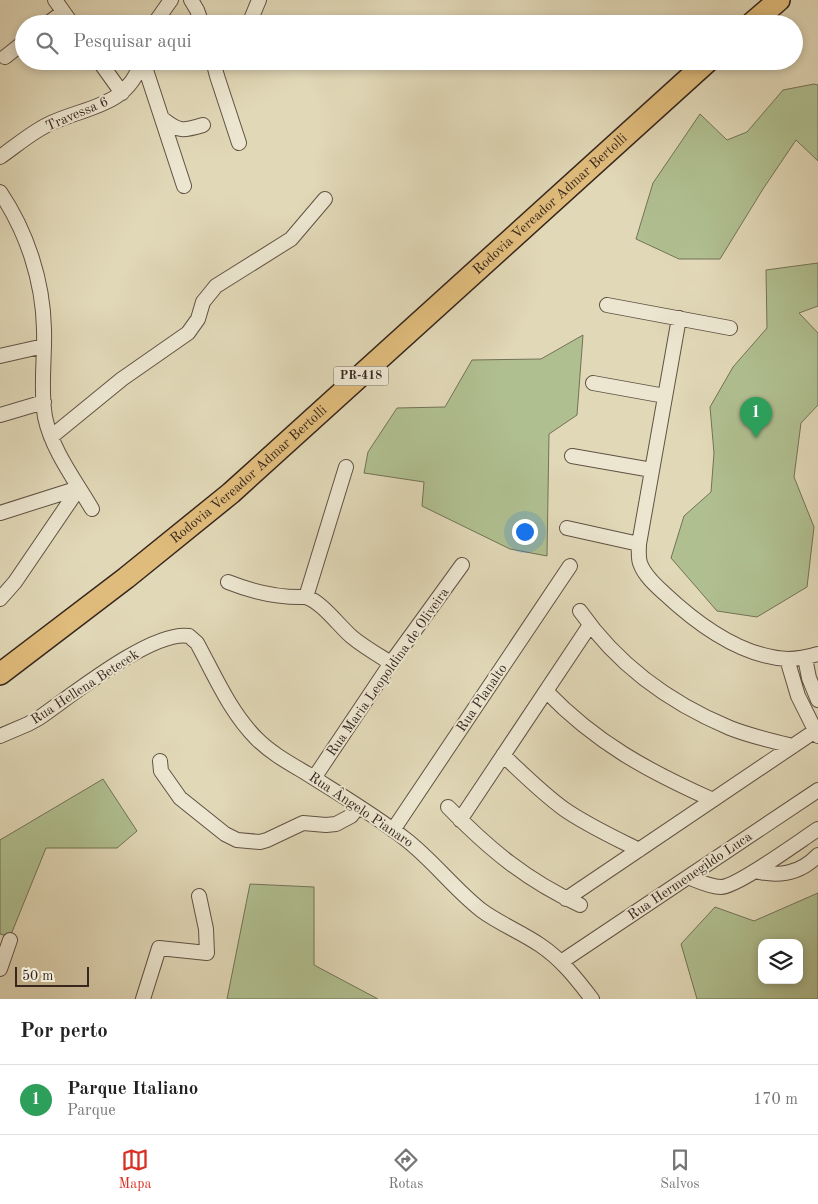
<!DOCTYPE html>
<html lang="pt">
<head>
<meta charset="utf-8">
<style>
	:root { --surface:#fff; --page:#f2f2f2; --text:#222; --muted:#767676; --line:#e0e0e0; --accent:#d93025 }
	body { margin:0; font-family:"Old Standard TT",serif; background:var(--page); color:var(--text) }
	.controls { position:absolute; right:15px; bottom:15px; display:grid; overflow:hidden; border-radius:10px; box-shadow:0 2px 8px #0003 }
	.controls button { width:45px; height:45px; display:grid; place-items:center; padding:0; border:0; border-bottom:1px solid var(--line); background:var(--surface); color:var(--text); font:25px sans-serif }
	.scale { position:absolute; left:15px; bottom:12px; width:74px; box-sizing:border-box; padding-left:5px; border:2px solid #36261e; border-top:0; font-size:14px; line-height:18px; white-space:nowrap; color:#36261e; -webkit-text-stroke:4px #ece6d0; paint-order:stroke }
	.you { position:absolute; left:524px; top:531px; width:18px; height:18px; margin:-12px; border:4px solid #fff; border-radius:50%; background:#1a73e8; box-shadow:0 0 0 8px #1a73e833 }
	.badge { display:grid; place-items:center; width:32px; height:32px; border-radius:50%; background:var(--accent); color:#fff; font-size:16px; font-weight:700 }
	.pin { position:absolute; translate:-50% -41px; filter:drop-shadow(0 1px 2px #0008) }
	.pin::after { content:''; position:absolute; top:26px; width:18px; height:15px; background:inherit; clip-path:polygon(0 0,100% 0,50% 100%) }
	.list { margin:0; padding:0; list-style:none }
	h2 { display:flex; justify-content:space-between; align-items:center; height:65px; margin:0; padding:0 20px; font-size:21px }
	h2 small { font-size:16px; font-weight:400; color:var(--muted) }
	.list li { display:grid; grid-template-columns:32px 1fr auto; gap:15px; align-items:center; box-sizing:border-box; height:70px; padding:0 20px; border-top:1px solid var(--line) }
	.list b { display:block; font-size:19px; white-space:nowrap }
	.list p { margin:0; font-size:16px; white-space:nowrap; color:var(--muted) }
	.list em { font-size:16px; font-style:normal; color:var(--muted) }
	.icon { flex:none; width:28px; height:28px; fill:none; stroke:currentColor; stroke-width:2; stroke-linecap:round; stroke-linejoin:round }
	.map { position:relative; flex:none; width:818px; height:999px; overflow:hidden }
	.search { position:absolute; background:var(--surface); box-shadow:0 2px 8px #0003; left:15px; right:15px; top:15px; height:55px; display:flex; align-items:center; gap:12px; box-sizing:border-box; padding:0 18px; border-radius:28px; color:var(--muted); font-size:19px }
	.sheet { height:135px; background:var(--surface) }
	nav { display:flex; justify-content:space-around; align-items:center; box-sizing:border-box; height:70px; border-top:1px solid var(--line); background:var(--surface); font-size:14px; color:var(--muted) }
	nav a { display:grid; justify-items:center; gap:2px }
	nav .on { color:var(--accent) }
	.map>svg:first-child { display:block }
	.green { fill:#b0bf90; stroke:#737257; fill-rule:evenodd }
	.lines { fill:none; stroke-linecap:round; stroke-linejoin:round }
	.minor-casing { stroke:#615244; stroke-width:16 }
	.highway-casing { stroke:#36261e; stroke-width:24 }
	.minor { stroke:#ece6d0; stroke-width:14 }
	.highway { stroke:#e0bc7c; stroke-width:21 }
	.labels { text-anchor:middle; dominant-baseline:central; stroke-width:4; stroke-linejoin:round; paint-order:stroke }
	.shield { fill:#ece6d0; stroke:#6d6053; stroke-width:1 }
	.shield-label { font-size:12px; font-weight:bold; fill:#36261e }
	.street-label { font-size:14px; fill:#36261e; stroke:#ece6d0 }
</style>
</head>
<body>
<div class="map">
<svg width="818" height="999" viewBox="0 0 818 999">
	<rect width="100%" height="100%" fill="#e1d8b7"/>
	<filter id="stains"><feTurbulence type="fractalNoise" baseFrequency=".004" numOctaves="4"/><feColorMatrix values="0 0 0 0 .2 0 0 0 0 .09 0 0 0 0 .02 0 0 0 .5 -.17"/></filter>
	<radialGradient id="worn" r=".72"><stop offset=".6" stop-color="#630" stop-opacity="0"/><stop offset="1" stop-color="#630" stop-opacity=".3"/></radialGradient>
	<path class="green" d="M814 84 818 85V161L796 140 763 189 720 259H679L636 239 653 183 700 114 727 140 747 132 783 90Z
		M818 263V306L799 313 818 333V405L801 423 794 477 814 527 807 587 757 617 717 611 671 558 684 516 711 492 714 453 710 407 733 367 767 328 766 270Z
		M583 335 577 415 549 434 547 556 510 549 422 506 424 482 364 473 368 452 397 408 445 407 472 360 541 359Z
		M103 779 137 831 117 848H46L10 937 0 934V840Z
		M250 884 314 887V965L378 999H227Z
		M818 893V999H697L681 944 715 907 754 921ZM762 943H799V980H762Z"/>
	<g class="lines">
		<defs>
			<path id="minor" d="M55 0 72 24
				M191 0 197 10 202 24
				M47 24 63 12
				M154 24 171 0
				M249 24 259 0
				M5 57 24 42
				M99 61 122 93
				M143 61 184 186
				M213 61 217 76 239 143
				M314 61H315
				M163 119C179 132 183 131 203 125
				M0 157C16 146 33 131 51 123 88 106 127 107 142 61
				M0 192C27 232 43 281 44 329 45 358 40 388 45 417 52 450 75 480 92 509
				M607 305 730 328
				M679 318 639 544C639 551 638 557 640 563 644 575 655 585 664 593 697 624 741 657 788 659 798 659 808 657 818 654
				M0 356 44 346
				M593 383 665 396
				M0 415 44 402
				M51 437 122 379 188 333 198 319 203 302 216 286 291 239 325 199
				M572 456 652 470
				M346 467 306 597C322 602 339 626 352 637 364 647 378 655 391 663
				M0 513 79 488
				M567 528 639 544
				M228 582C253 592 279 598 306 597
				M0 599 15 582 79 488
				M580 611C617 664 670 703 730 728 750 736 772 741 793 746
				M805 658 809 678 818 700
				M787 659 798 696 818 736
				M546 691C596 743 648 771 713 800
				M0 736 28 724 39 718C71 696 152 630 189 636L197 643C215 676 230 712 257 739 271 753 289 763 306 773 339 794 373 814 404 838 432 859 453 888 481 910 500 924 521 932 540 945 561 959 576 978 592 999
				M503 755C523 774 542 793 564 809 587 825 613 837 639 850
				M160 761 161 771 180 798 225 834 237 840 260 842 267 840 303 823 326 825 336 824 351 816 358 807
				M314 778 391 663 462 565
				M448 807C489 849 526 880 580 905
				M460 820 590 625
				M393 830 570 566
				M755 871C779 877 800 874 818 855
				M688 877C698 881 710 887 721 887 737 887 801 840 818 829
				M566 899 818 729
				M561 962 818 790
				M0 969 10 940
				M143 999 159 948 207 953 206 929 199 896"/>
			<g id="highway">
				<path d="M751 24 779 0"/>
				<path id="s1" d="M0 674 126 578 231 493 708 61"/>
			</g>
		</defs>
		<use href="#minor" class="minor-casing"/>
		<use href="#highway" class="highway-casing"/>
		<use href="#minor" class="minor"/>
		<use href="#highway" class="highway"/>
	</g>
	<g class="labels">
		<rect class="shield" x="333.5" y="366.5" width="55" height="19" rx="4"/>
		<g class="shield-label">
			<text x="361" y="376">PR-418</text>
		</g>
		<g class="street-label">
			<text transform="translate(77 114) rotate(-23)">Travessa 6</text>
			<text stroke="none"><textPath href="#s1" startOffset="724">Rodovia Vereador Admar Bertolli</textPath></text>
			<text stroke="none"><textPath href="#s1" startOffset="319">Rodovia Vereador Admar Bertolli</textPath></text>
			<text transform="translate(388 672) rotate(-55)">Rua Maria Leopoldina de Oliveira</text>
			<text transform="translate(85 687) rotate(-33)">Rua Hellena Betecek</text>
			<text transform="translate(482 698) rotate(-56)">Rua Planalto</text>
			<text transform="translate(361 810) rotate(34)">Rua Ângelo Pianaro</text>
			<text transform="translate(690 876) rotate(-34)">Rua Hermenegildo Luca</text>
		</g>
	</g>
	<rect width="100%" height="100%" filter="url(#stains)"/>
	<rect width="100%" height="100%" fill="url(#worn)"/>
</svg>
<div class="controls">
<button><svg class="icon" aria-label="layers" viewBox="0 0 24 24"><path d="M12 4l9 5-9 5-9-5zM3 14l9 5 9-5"/></svg></button>
</div>
<div class="scale">50 m</div>
<div class="you"></div>
<div class="pin badge" style="left:756px;top:438px;background:#2e9e5b">1</div>
<div class="search"><svg class="icon" aria-label="search" viewBox="0 0 24 24"><circle cx="10" cy="10" r="6"/><path d="M15 15l6 6"/></svg>Pesquisar aqui</div>
</div>
<section class="sheet">
<h2>Por perto<small></small></h2>
<ul class="list">
<li><span class="badge" style="background:#2e9e5b">1</span><div><b>Parque Italiano</b><p>Parque</p></div><em>170 m</em></li>
</ul>
</section>
<nav>
<a class="on"><svg class="icon" aria-label="map" viewBox="0 0 24 24"><path d="M3 6l6-2 6 2 6-2v14l-6 2-6-2-6 2zM9 4v14M15 6v14"/></svg>Mapa</a>
<a><svg class="icon" aria-label="directions" viewBox="0 0 24 24"><path d="M12 3l9 9-9 9-9-9zM9 14v-3h6M13 9l2 2-2 2"/></svg>Rotas</a>
<a><svg class="icon" aria-label="saved" viewBox="0 0 24 24"><path d="M7 4h10v16l-5-4-5 4z"/></svg>Salvos</a>
</nav>
</body>
</html>
